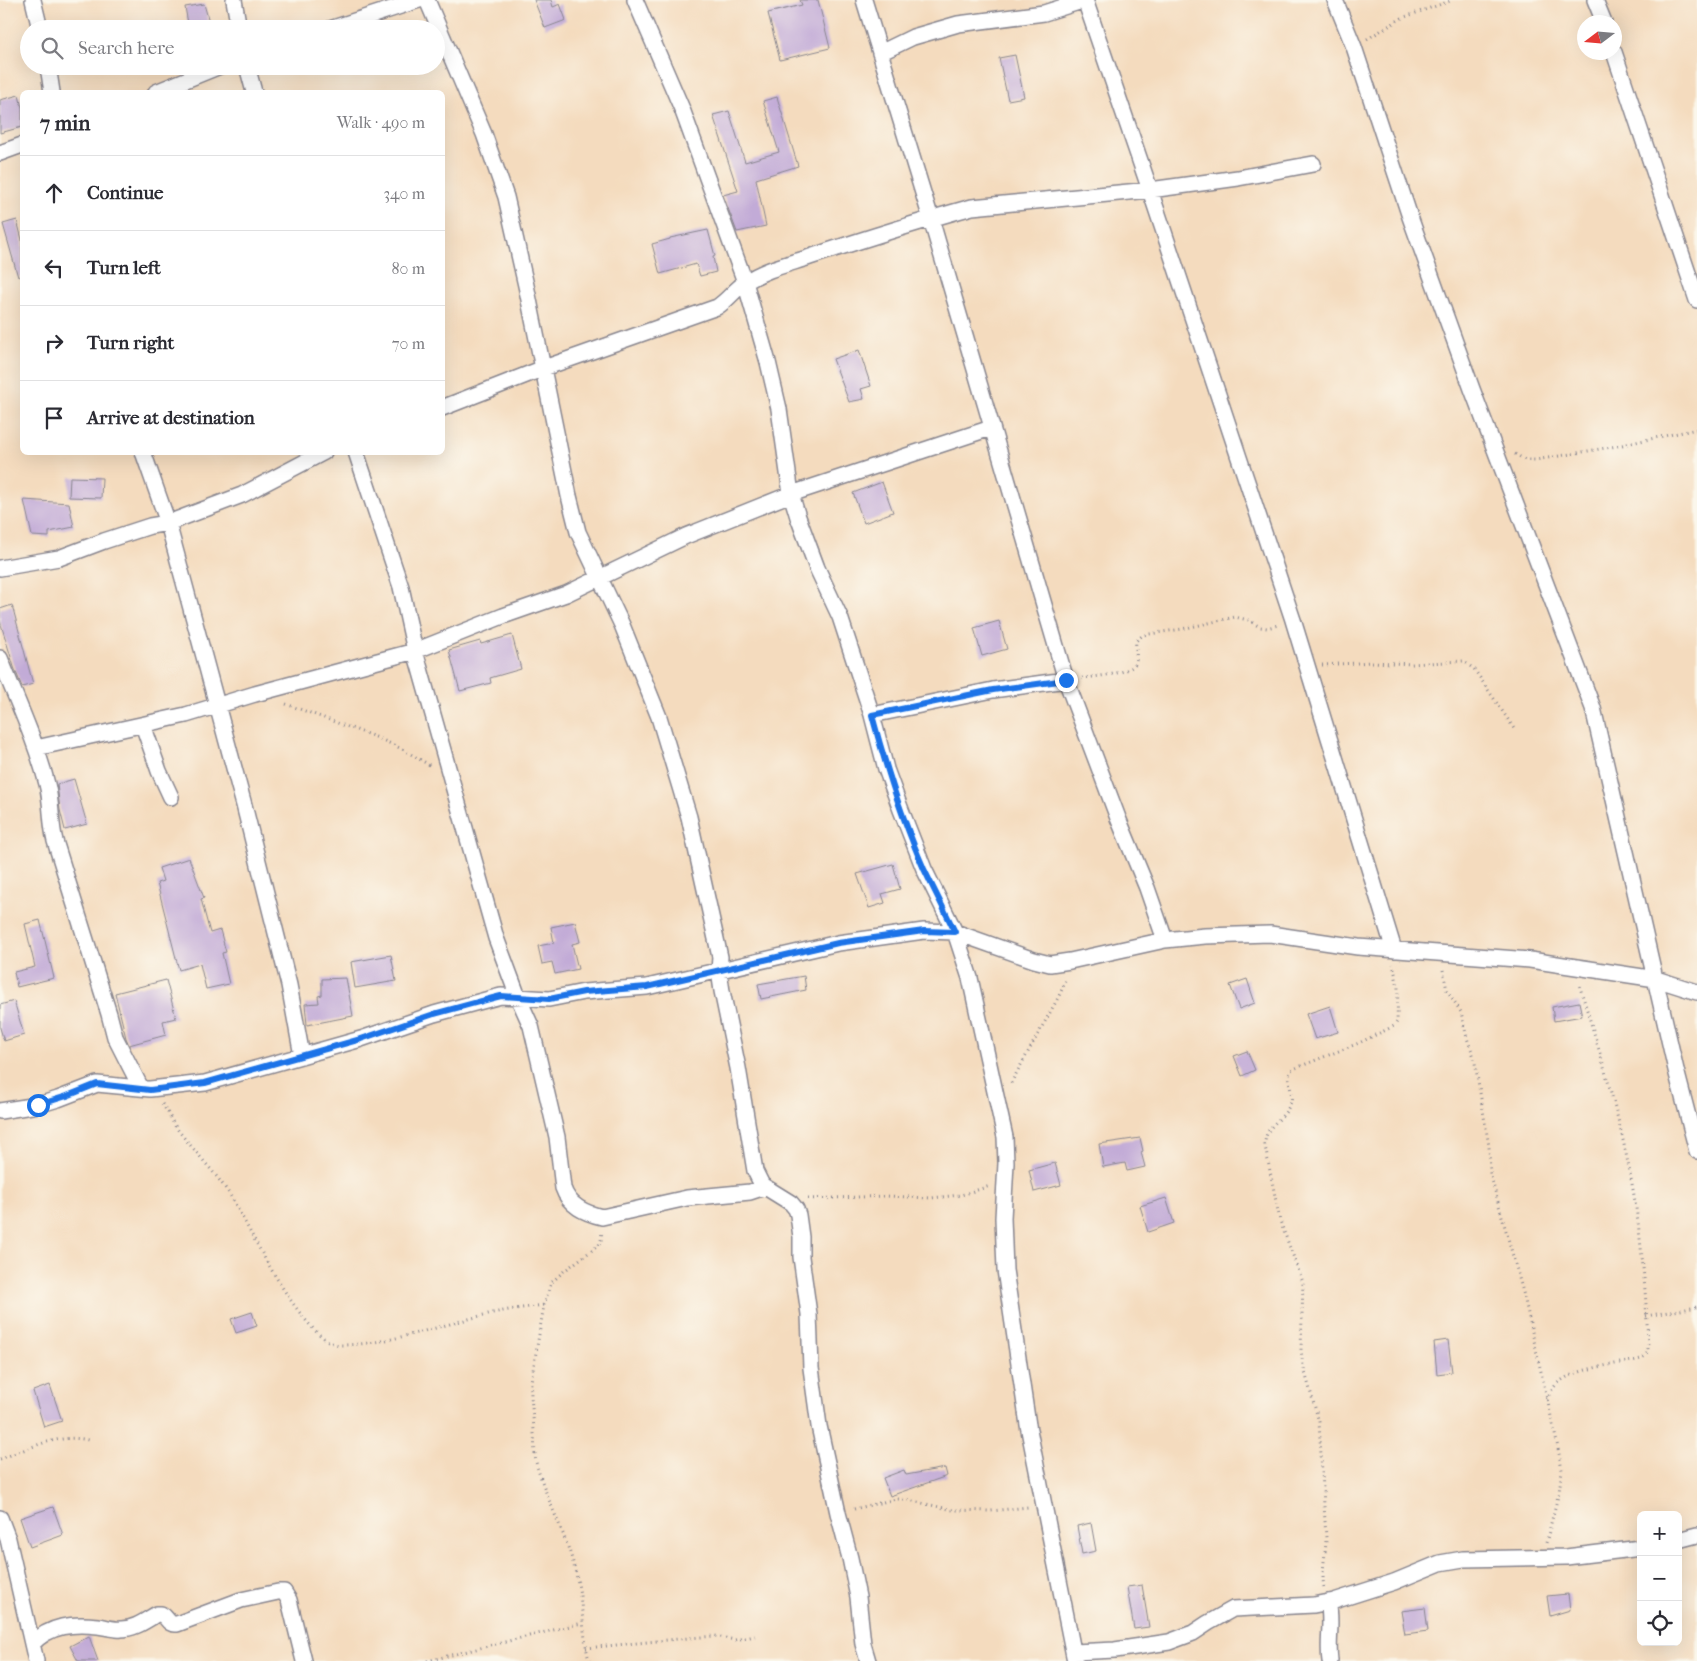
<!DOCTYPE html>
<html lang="en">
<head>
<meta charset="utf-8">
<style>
	:root { --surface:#fff; --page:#f7f7f7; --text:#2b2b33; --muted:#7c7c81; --line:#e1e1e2 }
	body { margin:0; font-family:"IM FELL French Canon",serif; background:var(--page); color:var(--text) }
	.controls { position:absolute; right:15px; bottom:15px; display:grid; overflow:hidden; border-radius:8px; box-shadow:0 5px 20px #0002 }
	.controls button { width:45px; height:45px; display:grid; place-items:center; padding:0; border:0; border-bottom:1px solid var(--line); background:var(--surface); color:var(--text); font:25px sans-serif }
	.compass { position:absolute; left:1577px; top:15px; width:45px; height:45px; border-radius:50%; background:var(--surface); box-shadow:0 5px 20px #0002; rotate:254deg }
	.stop { position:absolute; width:15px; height:15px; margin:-11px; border:4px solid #1a73e8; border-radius:50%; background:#fff }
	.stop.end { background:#1a73e8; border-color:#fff; box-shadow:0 1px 5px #0008 }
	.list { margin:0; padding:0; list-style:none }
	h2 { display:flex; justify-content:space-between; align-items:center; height:65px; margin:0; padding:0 20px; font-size:21px }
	h2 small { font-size:16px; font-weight:400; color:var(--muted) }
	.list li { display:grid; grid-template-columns:32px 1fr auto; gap:15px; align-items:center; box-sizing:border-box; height:75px; padding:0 20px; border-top:1px solid var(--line) }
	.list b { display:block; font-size:19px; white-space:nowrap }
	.list em { font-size:16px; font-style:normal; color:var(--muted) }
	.icon { flex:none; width:28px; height:28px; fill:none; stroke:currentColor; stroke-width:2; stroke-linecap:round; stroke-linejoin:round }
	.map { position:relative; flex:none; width:1697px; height:1661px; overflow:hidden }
	.search { position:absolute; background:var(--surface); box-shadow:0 5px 20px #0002; left:20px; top:20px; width:425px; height:55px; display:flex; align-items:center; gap:12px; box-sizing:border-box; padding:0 18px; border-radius:28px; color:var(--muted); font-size:19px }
	.panel { position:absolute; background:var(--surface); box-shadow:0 5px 20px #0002; left:20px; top:90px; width:425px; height:365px; border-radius:8px }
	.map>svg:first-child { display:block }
	.building { fill:#c2abd7 }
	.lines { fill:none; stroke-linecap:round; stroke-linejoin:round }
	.minor-casing { stroke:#88858e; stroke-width:18 }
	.path { stroke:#88858e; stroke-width:3; stroke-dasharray:1 4; stroke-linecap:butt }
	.minor { stroke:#fff; stroke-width:15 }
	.route { stroke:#1a73e8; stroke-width:6 }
</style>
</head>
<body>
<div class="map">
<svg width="1697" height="1661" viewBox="0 0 1697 1661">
	<rect width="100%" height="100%" fill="#fbf7ec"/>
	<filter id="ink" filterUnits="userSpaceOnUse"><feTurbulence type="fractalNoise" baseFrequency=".02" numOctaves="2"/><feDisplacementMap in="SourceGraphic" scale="10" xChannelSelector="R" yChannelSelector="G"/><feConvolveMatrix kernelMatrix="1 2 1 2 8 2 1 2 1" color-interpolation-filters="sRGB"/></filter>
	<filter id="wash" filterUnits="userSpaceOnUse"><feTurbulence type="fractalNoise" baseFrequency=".0096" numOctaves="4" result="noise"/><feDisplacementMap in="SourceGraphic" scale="20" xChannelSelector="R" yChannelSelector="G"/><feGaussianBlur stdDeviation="1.12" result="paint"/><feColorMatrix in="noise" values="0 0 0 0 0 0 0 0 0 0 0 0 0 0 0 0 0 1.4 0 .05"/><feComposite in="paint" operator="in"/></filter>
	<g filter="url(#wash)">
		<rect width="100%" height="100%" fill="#f4dbbe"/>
		<g id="blocks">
			<path class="building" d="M534 0H551L553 7 560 4 566 20 545 28Z
				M800 0H818L830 48 780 60 768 13 802 5Z
				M204 4 211 29H189L185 7Z
				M1015 55 1024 97 1008 100 999 58Z
				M19 95 22 108V127L0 133V100Z
				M777 97 798 166 756 179 766 226 737 232 723 195 738 191 713 115 729 111 745 162 779 152 763 101Z
				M17 220 22 240V276L18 277 3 224Z
				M708 230 715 256 713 257 716 272 700 276 696 264 660 274 652 244 670 239V238Z
				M859 350 871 386 861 389 864 399 849 402 833 359Z
				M70 477 102 478 101 498 69 497Z
				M882 482 893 512 864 523 853 493Z
				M24 500 69 503 74 527 49 532V537L32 536Z
				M12 605 33 684 22 687 14 667 0 621V609Z
				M999 621 1007 649 982 656 974 628Z
				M512 635 521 669 490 678 491 683 460 691 449 650 480 641 481 644Z
				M74 779 87 824 65 830 60 810 57 784Z
				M189 858 204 898 201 899 210 933 220 930 226 952 222 953 229 984 206 989 200 964 179 970 157 883 163 881 159 868Z
				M893 864 900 889 882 894 885 903 869 908 857 874Z
				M40 920 54 978 17 987 14 972 35 967 25 924Z
				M575 922 580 942 572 944 578 969 555 974 552 962 542 964 538 946 554 943 551 927Z
				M391 955 396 981 355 988 351 962Z
				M804 976 806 990 761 999 758 984Z
				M346 978 353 1016 307 1025 305 1004 319 1003 318 996 322 995V979Z
				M1247 979 1255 1003 1239 1009 1230 985Z
				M166 980 176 1018 163 1021 166 1035 129 1045 126 1038 115 993Z
				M14 1001 24 1035 4 1041 0 1028V1005Z
				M1579 1002 1582 1016 1554 1021 1552 1007Z
				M1330 1006 1338 1032 1315 1039 1306 1014Z
				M1247 1051 1255 1070 1242 1076 1234 1056Z
				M1140 1138 1143 1151 1141 1152 1145 1167 1127 1171 1125 1163 1103 1167 1099 1144Z
				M1055 1163 1061 1185 1034 1192 1029 1170Z
				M1166 1198 1174 1223 1148 1232 1140 1206Z
				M252 1312 257 1326 236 1333 231 1319Z
				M1448 1340 1452 1372 1437 1374 1434 1342Z
				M50 1385 62 1421 44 1427 33 1391Z
				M945 1468 947 1476 890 1496 883 1478 904 1470 906 1475Z
				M53 1507 63 1535 30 1547 20 1518Z
				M1091 1523 1096 1551 1082 1554 1077 1526Z
				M1142 1585 1149 1627 1134 1629 1127 1587Z
				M1568 1594 1570 1610 1550 1616 1547 1596Z
				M1425 1608 1428 1631 1405 1634 1401 1611Z
				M89 1636 98 1661H78L70 1646Z"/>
		</g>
	</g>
	<g filter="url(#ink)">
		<use href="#blocks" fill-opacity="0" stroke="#88858e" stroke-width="1"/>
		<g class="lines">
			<defs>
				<path id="minor" d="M33 0 40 29
					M234 0 239 29
					M427 0 484 134 506 197 527 290 569 496 578 532 622 625 659 717 689 817 720 957 719 971 722 991 738 1068 755 1171 762 1185 791 1203 796 1209 798 1215 801 1237V1257L809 1314 811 1368 819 1426 838 1513 850 1558 858 1597 863 1644 868 1661
					M635 0 682 109 745 282 768 362 779 409 791 494 798 517 817 568 840 617 872 715 886 769 901 810 924 869 955 932 970 978 1005 1137 1006 1163 1003 1218 1005 1270 1028 1425 1075 1661
					M864 0 931 219 1066 680 1118 818 1147 888 1165 940
					M1085 0 1150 190 1293 620 1394 950
					M1335 0 1354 47 1410 217 1472 389 1593 708 1676 1070 1697 1151
					M1595 0 1604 22
					M330 29 419 0
					M1614 52 1697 300
					M880 53 913 37 958 24 1044 13 1085 0
					M48 66 52 92
					M247 66 254 92
					M156 92 220 66
					M0 153 22 145
					M442 408 544 368 717 307C728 300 735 289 746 282 765 269 789 264 810 257 864 239 918 222 972 207L1150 190 1238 178 1313 164
					M143 452 168 523 244 805 289 985 302 1056
					M356 452 401 587 415 651 496 938 518 997 531 1026 557 1137 563 1188C569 1206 585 1213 602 1217L687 1198 750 1192 765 1187
					M0 568 59 558 104 541 150 526 168 523 242 495 324 452
					M0 658C16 699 36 741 47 784 52 803 50 822 55 841L109 1014 115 1037 141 1088
					M872 715 993 690 1066 680
					M143 725 159 771 171 797
					M36 748 186 715 255 694 415 651 503 616 566 594 686 536 791 494 991 428
					M0 1111 38 1105 58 1099 97 1084 150 1089 205 1083 361 1039 434 1014 493 998 501 996 549 999 584 992 647 987 838 943 924 931 955 932 1034 960 1050 964 1070 961 1165 940 1205 936 1270 934 1358 947 1530 960 1656 979 1697 992
					M0 1518 8 1539 36 1661
					M1678 1540 1697 1535
					M1328 1602C1333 1622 1327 1641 1330 1661
					M32 1644C50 1625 73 1623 98 1626 106 1627 114 1630 121 1629 135 1629 146 1620 157 1614H161C168 1617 167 1625 177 1624L241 1600 278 1592H284L289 1600 304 1661
					M1074 1652 1115 1650 1169 1642 1193 1633 1208 1623 1233 1609 1314 1605 1334 1601 1394 1582 1440 1563 1463 1559 1566 1557 1641 1548"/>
			</defs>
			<use href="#minor" class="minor-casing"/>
			<path class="path" d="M1367 39 1402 18 1453 0
				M1515 454 1525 460H1536L1617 446 1697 429
				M1322 665 1373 662 1411 664 1463 661 1474 669 1515 730
				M1082 678C1093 677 1129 674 1135 664 1138 658 1135 647 1136 641L1143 635 1182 629 1235 617 1248 620 1260 627 1267 628 1278 625
				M286 704 378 738 402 749 431 766
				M1443 970 1447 990 1461 1012 1467 1038 1474 1057 1489 1146 1490 1173 1524 1296 1557 1443 1562 1470 1559 1492 1546 1543
				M1011 1083 1058 998 1067 978
				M162 1104C168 1112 172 1122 178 1130 195 1152 215 1172 230 1195 248 1225 304 1344 340 1345 385 1345 432 1328 476 1317 498 1311 521 1308 544 1305
				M808 1199 886 1196 931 1198 961 1195 990 1186
				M1646 1316 1697 1307
				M1546 1399C1549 1395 1552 1390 1555 1386 1572 1367 1618 1365 1641 1359L1646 1355 1648 1351C1647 1306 1643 1259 1637 1215 1626 1136 1602 1059 1579 984
				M0 1459C28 1449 58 1433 88 1440
				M854 1509 896 1499H904L953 1510 991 1511 1028 1507
				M1324 1587C1321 1572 1326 1554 1326 1538L1319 1422 1303 1365 1301 1350 1303 1282 1280 1221 1265 1146C1264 1124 1283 1122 1290 1104 1295 1093 1285 1081 1291 1070L1359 1043 1394 1026 1397 1022 1398 987 1393 964
				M586 1648 688 1638 715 1636 735 1640 755 1636
				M427 1661 582 1623
				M589 1661C582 1631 583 1600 575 1570 566 1534 547 1501 537 1466 534 1455 535 1446 534 1435 534 1417 530 1400 531 1382L544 1305 551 1283 564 1271 599 1245 601 1240 602 1231"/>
			<use href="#minor" class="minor"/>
		</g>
	</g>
	<g class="lines" filter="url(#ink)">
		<path class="route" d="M38 1105 67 1096 97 1084 150 1090 205 1083 361 1039 434 1014 493 998 501 996 549 999 584 992 647 987 838 943 924 931 955 932C945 911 934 890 924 869 902 819 886 768 872 715L993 690 1066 680"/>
	</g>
</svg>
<div class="controls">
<button>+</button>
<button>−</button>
<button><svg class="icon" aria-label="locate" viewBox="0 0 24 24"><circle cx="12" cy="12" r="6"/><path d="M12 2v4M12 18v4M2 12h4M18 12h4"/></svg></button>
</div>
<svg class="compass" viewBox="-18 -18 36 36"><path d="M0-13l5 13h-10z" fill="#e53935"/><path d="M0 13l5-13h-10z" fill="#7c7c81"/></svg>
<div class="stop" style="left:38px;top:1105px"></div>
<div class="stop end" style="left:1066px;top:680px"></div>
<div class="search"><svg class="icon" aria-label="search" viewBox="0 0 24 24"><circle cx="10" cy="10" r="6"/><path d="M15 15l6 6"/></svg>Search here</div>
<section class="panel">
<h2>7 min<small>Walk · 490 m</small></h2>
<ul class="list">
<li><svg class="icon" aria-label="ahead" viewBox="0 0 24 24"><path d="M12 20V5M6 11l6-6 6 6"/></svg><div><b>Continue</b></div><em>340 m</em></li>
<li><svg class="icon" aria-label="left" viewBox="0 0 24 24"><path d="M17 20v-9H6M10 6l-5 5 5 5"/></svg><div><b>Turn left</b></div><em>80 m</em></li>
<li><svg class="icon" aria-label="right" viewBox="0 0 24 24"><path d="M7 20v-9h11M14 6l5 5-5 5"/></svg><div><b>Turn right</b></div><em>70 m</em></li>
<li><svg class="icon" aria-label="arrive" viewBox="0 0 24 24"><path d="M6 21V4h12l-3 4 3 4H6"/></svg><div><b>Arrive at destination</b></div></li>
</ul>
</section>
</div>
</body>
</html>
